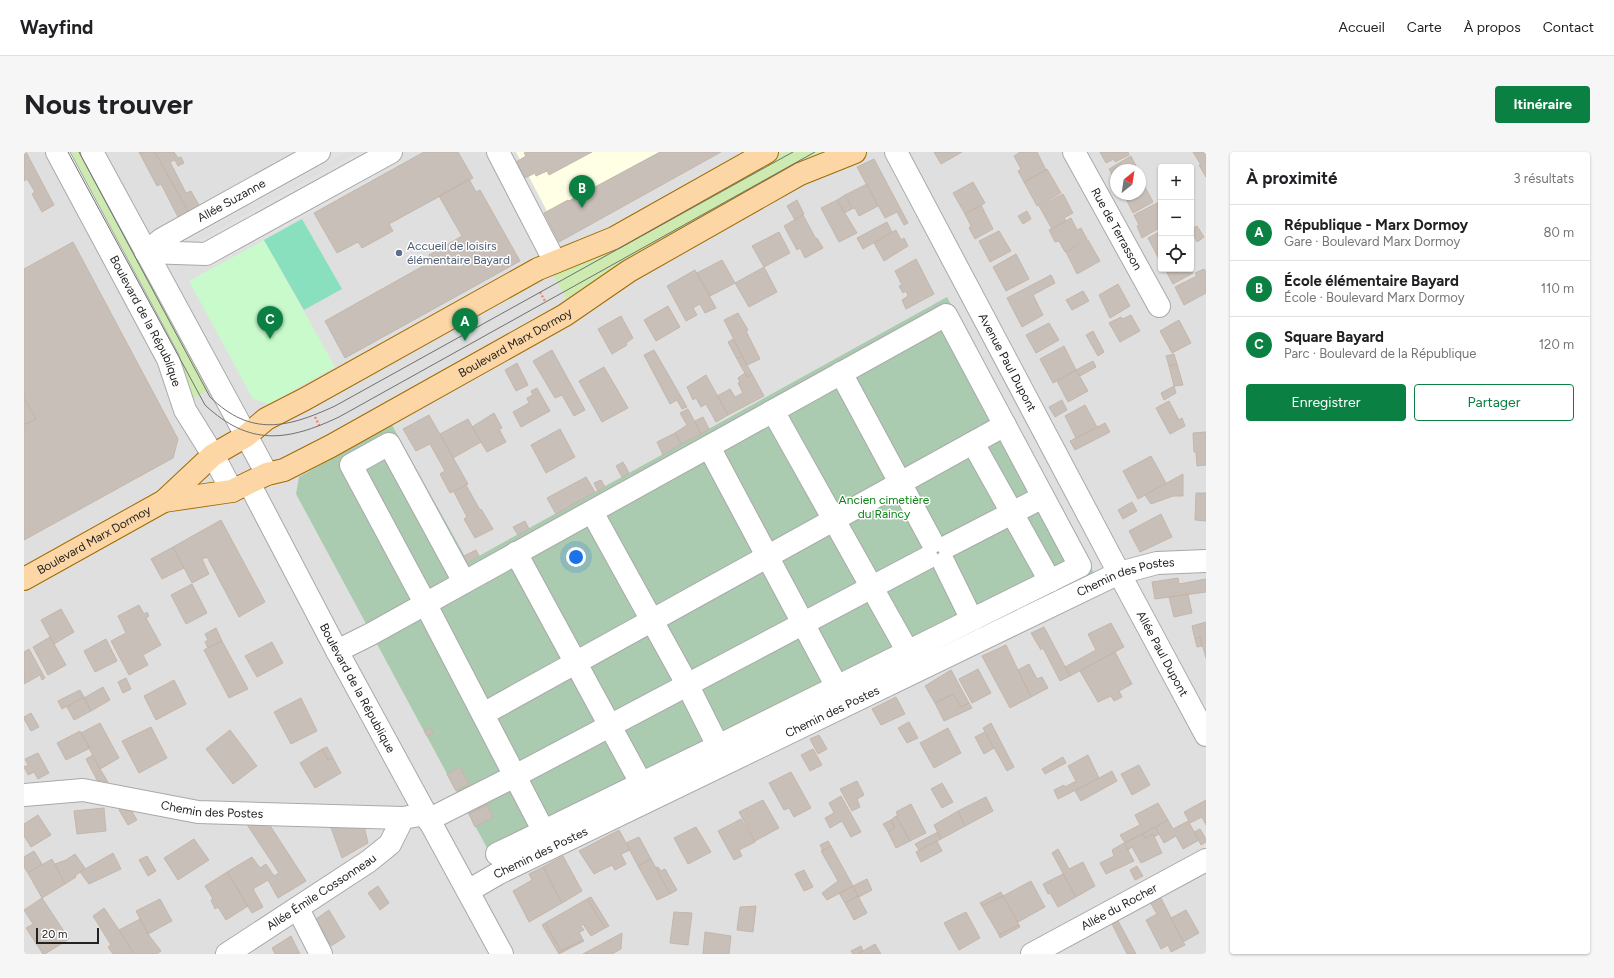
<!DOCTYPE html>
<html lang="fr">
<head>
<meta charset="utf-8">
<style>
	:root { --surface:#fff; --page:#f6f6f6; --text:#202124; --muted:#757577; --line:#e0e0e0; --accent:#0b8043 }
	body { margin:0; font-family:Figtree,sans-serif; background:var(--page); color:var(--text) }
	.controls { position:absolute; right:12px; top:12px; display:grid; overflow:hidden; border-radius:4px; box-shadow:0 1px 3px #0004 }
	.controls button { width:36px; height:36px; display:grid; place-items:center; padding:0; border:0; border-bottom:1px solid var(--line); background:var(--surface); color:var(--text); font:20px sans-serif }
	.compass { position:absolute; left:1086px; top:12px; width:36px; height:36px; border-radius:50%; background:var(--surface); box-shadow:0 1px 3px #0004; rotate:30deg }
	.scale { position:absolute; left:12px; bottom:10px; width:63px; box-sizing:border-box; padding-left:4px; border:2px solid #222; border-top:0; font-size:11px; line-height:14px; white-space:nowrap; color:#222; -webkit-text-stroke:3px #fff; paint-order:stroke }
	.you { position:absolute; left:552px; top:405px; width:14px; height:14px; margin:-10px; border:3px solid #fff; border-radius:50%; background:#1a73e8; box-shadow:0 0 0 6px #1a73e833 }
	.badge { display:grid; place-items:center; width:26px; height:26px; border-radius:50%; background:var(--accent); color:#fff; font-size:13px; font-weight:700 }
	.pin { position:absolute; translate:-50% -33px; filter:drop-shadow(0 1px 2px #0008) }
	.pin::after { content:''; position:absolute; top:21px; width:14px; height:12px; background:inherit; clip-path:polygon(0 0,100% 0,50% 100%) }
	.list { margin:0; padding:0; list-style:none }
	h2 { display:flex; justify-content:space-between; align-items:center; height:52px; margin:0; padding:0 16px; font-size:17px }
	h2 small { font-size:13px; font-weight:400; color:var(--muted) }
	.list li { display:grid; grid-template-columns:26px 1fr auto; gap:12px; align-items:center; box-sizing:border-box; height:56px; padding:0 16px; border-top:1px solid var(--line) }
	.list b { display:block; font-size:15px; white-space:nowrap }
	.list p { margin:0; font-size:13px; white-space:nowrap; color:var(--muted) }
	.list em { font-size:13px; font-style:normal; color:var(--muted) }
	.actions { display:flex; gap:8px; padding:12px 16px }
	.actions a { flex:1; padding:9px 0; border:1px solid var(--accent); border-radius:4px; text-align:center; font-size:14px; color:var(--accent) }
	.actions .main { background:var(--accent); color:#fff }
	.icon { flex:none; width:22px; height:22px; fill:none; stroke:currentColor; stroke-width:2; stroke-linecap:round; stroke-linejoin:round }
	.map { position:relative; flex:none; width:1182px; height:802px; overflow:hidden; border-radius:4px }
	header { display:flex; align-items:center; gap:24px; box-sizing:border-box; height:56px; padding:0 20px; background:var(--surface); border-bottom:1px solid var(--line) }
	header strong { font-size:19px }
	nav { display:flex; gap:22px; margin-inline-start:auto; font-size:14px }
	.intro { display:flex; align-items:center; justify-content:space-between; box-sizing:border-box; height:96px; padding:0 24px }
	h1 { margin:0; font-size:28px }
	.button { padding:10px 18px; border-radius:4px; background:var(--accent); color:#fff; font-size:14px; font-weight:700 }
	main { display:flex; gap:24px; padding:0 24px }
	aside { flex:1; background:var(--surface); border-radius:4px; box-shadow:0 1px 3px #0004 }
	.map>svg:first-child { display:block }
	.residential { fill:#e0dfdf; fill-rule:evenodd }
	.education { fill:#ffffe5 }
	.grass { fill:#cdebb0 }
	.cemetery { fill:#aacbaf }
	.park { fill:#c8facc }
	.pitch { fill:#88e0be }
	.parking { fill:#e2e2e2 }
	.building { fill:#c7bfb8; stroke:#c4b6ab }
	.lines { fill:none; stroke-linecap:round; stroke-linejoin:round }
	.minor-casing { stroke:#a9a9a9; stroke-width:24 }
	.major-casing { stroke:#a06b00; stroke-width:24 }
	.path { stroke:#fa8072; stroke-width:2.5; stroke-dasharray:2 2; stroke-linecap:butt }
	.minor { stroke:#fff; stroke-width:22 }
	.major { stroke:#fcd6a4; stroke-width:22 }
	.tram { stroke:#707070; stroke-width:1 }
	.service-dot { fill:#5c6f8a; stroke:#fff; stroke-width:1.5 }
	.labels { text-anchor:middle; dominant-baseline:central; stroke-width:3; stroke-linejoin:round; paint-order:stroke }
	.street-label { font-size:12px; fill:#222; stroke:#fff }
	.service-label { font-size:12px; fill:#4e5e75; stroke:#fff; text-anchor:start }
	.park-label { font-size:12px; fill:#0c8416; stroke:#fff }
</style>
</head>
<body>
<header>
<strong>Wayfind</strong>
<nav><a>Accueil</a><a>Carte</a><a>À propos</a><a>Contact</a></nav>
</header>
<div class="intro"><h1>Nous trouver</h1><a class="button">Itinéraire</a></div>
<main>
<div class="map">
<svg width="1182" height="802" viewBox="0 0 1182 802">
	<rect width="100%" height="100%" fill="#f2efe9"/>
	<path class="residential" d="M0 0H1182V802H0ZM1137 15H1167V117H1137ZM1092 18H1116V42H1092Z"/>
	<path class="education" d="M492 0H697L538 88Z"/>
	<path class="grass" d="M39 0H62L189 236 170 246 169 245 165 247Z
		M760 0H810L546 152 526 118 587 94Z"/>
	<path class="cemetery" d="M923 145 1070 421 891 510 469 707 272 342 275 325 368 273 444 410Z"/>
	<path class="park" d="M240 88 311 215 245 252 229 247 165 129Z"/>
	<path class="pitch" d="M278 67 318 137 280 158 240 88Z"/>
	<path class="parking" d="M303 0H323L161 90 156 82Z
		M334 0H358L181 98 175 88Z
		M349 19 352 26 188 114 185 108Z"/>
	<path class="building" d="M0 0H2L30 53 18 60 8 42 11 40 3 27 0 29Z
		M115 0H131L165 61 155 67 137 32 133 34Z
		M131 0H150L154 6 157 5 160 11 154 14 151 8 146 10 162 41 167 39 176 55 165 61Z
		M400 0H434L449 26 365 72 369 79 338 96 334 90 313 101 290 61Z
		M502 0H568L525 23 523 19 512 24 511 21 501 26 492 10 502 4 500 1Z
		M636 0H697L535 90 520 61 544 48 545 49Z
		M910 0H938L917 12Z
		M996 0H1013L1022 18 1000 30 994 19 997 17 990 4Z
		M1076 0H1104L1105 3 1091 10 1090 7 1082 11Z
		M1169 0H1182V25L1175 13H1177Z
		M1107 4 1114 18H1092V30L1085 17Z
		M850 7 884 71 880 73 873 60 861 66 833 15Z
		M1023 17 1037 41 1013 54 1000 30Z
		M445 27 452 40 456 38 496 109 321 206 301 169 408 109 405 103 438 84 415 44Z
		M949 30 961 51 941 62 929 41Z
		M843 32 854 54 835 64 831 56 829 57 821 43Z
		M1120 33 1129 50 1109 61 1100 43 1102 42H1116V35Z
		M1039 42 1049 61 1040 66 1042 69 1028 77 1015 54Z
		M821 43 828 57 820 61 813 48Z
		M773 48 780 62 771 68 763 54Z
		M813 48 833 81 815 90 797 56Z
		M1135 50 1137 53V75L1118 86 1113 74 1115 73 1110 63Z
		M957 53 969 77 951 87 945 76 947 74 941 62Z
		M1003 59 1007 67 999 72 994 64Z
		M779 63 792 87 793 86 799 96 781 106 776 96 773 98 760 74Z
		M1047 66 1053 78 1057 76 1063 87 1041 100 1035 89 1031 90 1025 78Z
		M863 70 868 80 839 97 833 86Z
		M1173 74 1180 85 1173 90 1167 77Z
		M872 78 877 88 880 86 884 94 860 109 850 91Z
		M975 79 987 99 966 110 955 89Z
		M1137 79V106L1135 107 1124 86Z
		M755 80 766 101 740 115 728 94Z
		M1064 88 1076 109 1053 122 1042 100Z
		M49 90 154 287 149 306 0 388V273L12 267 0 246V117Z
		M992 102 1005 127 982 139 969 115Z
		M892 107 910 142 882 157 878 148 884 144 882 139 879 141 875 134 878 133 871 119Z
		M698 108 711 131 686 144 673 121Z
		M740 115 753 140 725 155 711 131Z
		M1141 117H1167L1169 121 1149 132Z
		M1180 117 1182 120V141L1160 153 1151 135 1173 124 1171 121Z
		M671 118 692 156 681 161 676 152 669 156 673 163 662 169 643 134Z
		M1027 123 1031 131 1009 143 1019 163 998 175 983 146Z
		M1094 132 1106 154 1086 166 1075 143Z
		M1059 139 1065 149 1048 158 1042 148Z
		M644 154 656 175 632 189 620 168Z
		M714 161 724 178 722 179 736 207 723 213 700 168Z
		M1107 163 1116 179 1096 190 1085 171 1097 165 1099 167Z
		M597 164 609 186 602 191 603 193 588 202 574 177Z
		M1155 168 1167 191 1148 201 1136 179Z
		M1025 171 1035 188 1012 201 1002 183Z
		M1069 179 1080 200 1074 204 1062 183Z
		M709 187 718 204 713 207 704 190Z
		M1040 194 1052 218 1029 231 1016 207Z
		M528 198 561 258 550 264 538 243 531 246 509 209Z
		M630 198 663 255 658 257 653 248 646 252 620 203Z
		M1150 202 1153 212 1145 214 1142 204Z
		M718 204 728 222 723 225 713 207Z
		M1069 209 1072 215 1056 224 1052 218Z
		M493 211 504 233 492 239 481 218Z
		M1153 212 1159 233 1150 234 1145 214Z
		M580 215 604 256 578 270 555 229Z
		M1052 218 1064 239 1044 250 1033 229Z
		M721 221 723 225 728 222 740 244 704 263 693 244 706 237 711 245 719 241 714 231 716 230 714 226Z
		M682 223 704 263 692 270 682 252 677 255 672 246 669 248 663 235Z
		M1150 234 1152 241 1140 248 1137 241Z
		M513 236 526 259 497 275 489 260 505 251 503 246 509 243 507 239Z
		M0 246 12 267 0 273Z
		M1038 248 1043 258 1031 265 1025 255Z
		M1145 249 1155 268 1158 266 1161 274 1146 282 1132 256Z
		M1061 253 1073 275 1052 286 1041 264Z
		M664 257 677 282 657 292 651 281 663 273 656 261Z
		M470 261 478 276 475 277 482 290 463 300 448 275Z
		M405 263 444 332 426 341 416 322 421 319 406 292 392 299 379 277Z
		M679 265 685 277 677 282 671 269Z
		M444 267 457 290 429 306 416 282Z
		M1081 271 1086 280 1051 298 1046 289Z
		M536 277 551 305 522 321 507 293Z
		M1182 280V313L1173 314 1172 300H1170L1169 281Z
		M651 281 657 292 639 303 633 290Z
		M1127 304 1142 331 1114 347 1099 319Z
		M599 310 605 321 598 325 592 314Z
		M1159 322V344H1149L1127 352 1121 343Z
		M562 325 571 340 532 362 523 346Z
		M577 328 581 335 574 339 570 331Z
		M442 333 456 358 457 357 469 377 451 386 440 367 443 365 430 340Z
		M1172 341H1182V369L1171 368Z
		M1108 350 1113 359 1099 367 1094 358Z
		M1137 362 1148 385 1116 400 1105 379Z
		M197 368 241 450 215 465 183 405 178 407 185 422 168 431 149 395Z
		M501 369 505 377 494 383 489 375Z
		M149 395 160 416 138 427 127 407Z
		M452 398 455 404 443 411 440 404Z
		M1154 426 1155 432 1182 427V440L1131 447 1128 430Z
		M168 432 183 461 162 472 147 443Z
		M1164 442 1168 461 1150 465 1145 445Z
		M115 453 120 462 123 460 125 464 122 466 137 493 119 503 124 513 105 523 87 489 102 481 94 464Z
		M37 457 50 480 30 492 17 468Z
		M1182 470V506L1176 485 1171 487 1168 474Z
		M1087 471 1100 495 1046 524 1041 515 1072 498 1064 482Z
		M1020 475 1046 524 1036 529 1019 496 1017 498 1007 481Z
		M192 476 198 489 184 496 181 490 184 488 181 482Z
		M26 485 42 513 24 523 9 495Z
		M1176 485 1178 494 1173 495 1171 487Z
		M82 487 93 509 71 520 60 499Z
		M198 489 224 537 205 546 180 498Z
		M248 490 259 511 233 525 221 504Z
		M982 493 1007 545 986 556 958 504Z
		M5 497 21 526 18 528 16 523 0 532V500Z
		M1091 500 1108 532 1095 539 1098 545 1090 549 1087 544 1074 550 1056 519Z
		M1005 512 1013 527 1018 525 1024 536 1007 545 994 518Z
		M954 517 967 541 948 551 935 527Z
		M927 518 945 551 937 555 929 542 911 551 901 534Z
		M102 526 107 537 99 541 94 530Z
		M150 528 162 552 132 568 120 544Z
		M79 535 86 548 67 559 60 546Z
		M56 538 60 545 38 557 34 549Z
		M929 542 937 555 945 551 948 556 920 569 911 551Z
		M60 545 67 559 50 568 43 555Z
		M872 545 881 562 857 573 848 557Z
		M277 546 293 579 267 592 250 560Z
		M7 561 15 575 7 579 0 567V565Z
		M885 570 894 586 883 591 874 576Z
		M76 571 95 606 76 617 57 581Z
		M967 571 990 615 983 619 959 576Z
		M127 575 143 606 115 621 98 589Z
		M407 576 409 581 403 584 400 579Z
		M924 576 937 601 910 616 896 591Z
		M206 578 233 614 209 632 182 597Z
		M56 579 66 596 42 608 33 591Z
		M961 580 970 596 960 602 951 585Z
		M795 583 803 597 794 602 786 587Z
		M303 595 309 606 304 608 298 597Z
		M298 597 304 608 309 606 317 621 291 636 276 611Z
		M789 597 798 613 786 619 777 603Z
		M14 601 25 621 14 627 10 620 4 623 0 615 4 613 1 607Z
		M69 603 76 617 84 630 73 628 62 607Z
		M1064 603 1075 626 1034 647 1030 638 1040 633 1041 635 1052 629 1044 614Z
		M1039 605 1042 611 1021 622 1018 617Z
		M1115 613 1126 633 1108 643 1097 622Z
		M436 615 445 632 432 639 423 622Z
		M1088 619 1093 629 1057 649 1051 639Z
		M767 620 787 656 770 665 765 656 760 658 745 631Z
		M833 629 840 643 833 647 836 655 828 659 816 637Z
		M918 631 929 650 918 656 907 637Z
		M817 644 837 680 827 685 818 669 806 676 801 666 810 661 805 651Z
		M962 645 969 659 941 674 934 659Z
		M459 646 463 653 445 662 441 655Z
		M739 648 755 676 731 689 715 660Z
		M1182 648V673L1178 665 1166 671 1160 660Z
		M1134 651 1144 668 1101 691 1096 683 1116 673 1111 663Z
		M887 652 902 681 886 689 872 664H874L872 660Z
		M104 653 113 668 104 673 95 658Z
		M463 653 469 665 451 675 445 662Z
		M80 656 82 679 53 682 50 659Z
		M934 659 941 674 917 687 910 673Z
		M14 663 27 683 7 695 0 684V672Z
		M872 664 886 689 872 696 864 680 871 676 867 668Z
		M717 667 731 690 715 698 718 704 710 708 694 679Z
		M867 668 871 676 864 680 859 672Z
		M1144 668 1149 677 1164 669 1175 688 1159 697 1152 684 1140 691 1131 675Z
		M222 671 245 672 282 729 254 746 244 728 229 737 239 755 228 761 203 720 228 705 236 716 242 712 250 724 255 721Z
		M306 673 340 674 344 691 318 706Z
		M672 675 687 700 664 712 650 686Z
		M1131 675 1135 682 1130 685 1129 682 1121 686 1119 682Z
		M1176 677 1182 687V690L1177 693 1170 680Z
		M595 678 606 698 597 702 602 712 591 718 588 713 570 722 555 699Z
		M914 680 917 687 895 698 891 692Z
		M1119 682 1121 686 1129 682 1138 701 1117 711 1108 695 1104 698 1100 691Z
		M615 685 627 707 614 714 602 691Z
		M170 687 185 708 154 728 140 706Z
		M804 689 807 694 799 699 796 693Z
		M913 689 918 699 897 710 892 700Z
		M1100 691 1110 709 1082 722 1076 711 1090 704 1088 698Z
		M807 694 829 734 803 748 798 741 814 729 797 699Z
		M1034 697 1045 717 1059 710 1071 734 1052 745 1028 701Z
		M10 699 18 712 4 721 0 715V705Z
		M89 701 97 717 65 732 56 720Z
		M51 702 61 716 51 724 52 725 41 732 31 712 42 708Z
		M123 704 132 719 124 724 115 708Z
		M539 704 558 739 538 751 519 715Z
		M28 707 41 732 18 746 4 721Z
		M627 707 646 742 633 748 614 714Z
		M1113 714 1119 724 1111 728 1106 718Z
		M519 715 538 751 505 770 489 739 508 728 505 722Z
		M634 715 637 719 641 717 653 738 646 742 632 716Z
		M780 718 789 735 780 739 771 722Z
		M203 720 224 754 202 768 194 755 191 757 187 748 189 747 181 734Z
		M1039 722 1052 745 1034 755 1026 741 1024 742 1019 732Z
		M843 727 848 738 835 745 829 734Z
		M1007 729 1021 755 994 770 979 744Z
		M354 734 365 751 356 758 344 741Z
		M829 734 834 744 821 751 815 741Z
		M977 740 979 744 958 754 956 751Z
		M834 744 843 761 830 768 821 751Z
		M979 744 995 773 975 783 958 754Z
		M1136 744 1161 793 1147 800 1144 793 1137 797 1122 768 1133 762 1126 750Z
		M567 745 585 774 581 776 563 747Z
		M18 746 45 787 21 802H19L2 776 9 772 0 758Z
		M136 747 148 769 124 782 112 759Z
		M563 747 581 776 567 784 559 772 557 774 560 778 555 780 559 788 537 799 521 771Z
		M732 754 729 780 713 778 716 755Z
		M80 756 95 778 110 802H89L84 795 87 793 69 764Z
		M305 758 321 785 307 794 292 767Z
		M1162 758 1175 781 1159 790 1147 766Z
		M650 760 668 761 664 793 646 791Z
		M942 760 956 786 935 798 920 771Z
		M116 767 124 782 137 799 133 802H110L95 778Z
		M1093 767 1112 802H1103L1087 770Z
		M521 771 537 799 559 788 560 789 535 802 518 773Z
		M995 773 996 775 976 786 975 783Z
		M681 780 707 784 705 802H679Z
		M598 781 597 797 588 802H559Z
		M267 784 276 802H251L248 796Z
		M851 792 857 802H833L839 799Z
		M837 794 839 799 833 802H829L827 799Z"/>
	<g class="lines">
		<defs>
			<g id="minor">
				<path id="s1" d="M33 0 144 207 161 258 189 303 208 339"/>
				<path d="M68 0 243 322"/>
				<path d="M474 0 531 110"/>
				<path id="s2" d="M872 0 1095 421 1182 583"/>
				<path id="s3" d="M1050 0 1135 154"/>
				<path d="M122 100 182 102 367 0"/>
				<path id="s4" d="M122 100 138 87 295 0"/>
				<path d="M817 221 908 390"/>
				<path d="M749 259 884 500"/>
				<path d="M949 291 1026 429"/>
				<path d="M685 295 813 535"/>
				<path id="s5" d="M225 331 313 499 478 802"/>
				<path d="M568 360 663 532 694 594"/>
				<path d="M924 394 1019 345"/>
				<path d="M492 401 617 631"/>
				<path d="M920 411 948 468"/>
				<path d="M440 430 365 292 327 313 401 451 519 678"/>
				<path d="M313 499 347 482 922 163 1056 414 694 594 473 702"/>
				<path d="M459 562 981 273"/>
				<path id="s6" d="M0 643 59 638 174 660 379 666 401 662"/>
				<path d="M404 668 491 624 903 406"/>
				<path id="s7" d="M444 739 475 721 1095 421 1133 411 1182 409"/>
				<path d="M274 757 297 802"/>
				<path id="s8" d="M203 802 345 709 366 692 379 666"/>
				<path id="s9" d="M1008 802 1182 708"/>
			</g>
			<g id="major">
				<path id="s10" d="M140 349 208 339 243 322 260 318 307 294 541 163 605 119 776 22 831 0"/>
				<path id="s11" d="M0 427 140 349 189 303 222 284 242 267 281 247 514 117 590 86 743 0"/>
			</g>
		</defs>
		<use href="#minor" class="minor-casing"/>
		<use href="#major" class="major-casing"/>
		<path class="path" d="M516 140 521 149
			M291 265 296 275"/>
		<use href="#minor" class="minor"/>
		<use href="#major" class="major"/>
		<path class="tram" d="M44 0 181 253C226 295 264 289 315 265L791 0
			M55 0 186 245C227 285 263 276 311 254L769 0"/>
	</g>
	<circle class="service-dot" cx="375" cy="101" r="4"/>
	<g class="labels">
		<g class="street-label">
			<text stroke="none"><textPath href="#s4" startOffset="100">Allée Suzanne</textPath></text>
			<text stroke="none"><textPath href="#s3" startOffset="88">Rue de Terrasson</textPath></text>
			<text stroke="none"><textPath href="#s1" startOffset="191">Boulevard de la République</textPath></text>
			<text stroke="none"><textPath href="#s10" startOffset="389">Boulevard Marx Dormoy</textPath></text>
			<text stroke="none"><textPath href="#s2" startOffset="238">Avenue Paul Dupont</textPath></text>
			<text stroke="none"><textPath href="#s11" startOffset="80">Boulevard Marx Dormoy</textPath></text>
			<text stroke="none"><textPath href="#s7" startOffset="730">Chemin des Postes</textPath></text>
			<text stroke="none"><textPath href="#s2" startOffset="568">Allée Paul Dupont</textPath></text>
			<text stroke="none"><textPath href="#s5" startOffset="232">Boulevard de la République</textPath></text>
			<text stroke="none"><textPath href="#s7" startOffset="406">Chemin des Postes</textPath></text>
			<text stroke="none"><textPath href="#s6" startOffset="190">Chemin des Postes</textPath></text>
			<text stroke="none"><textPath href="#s7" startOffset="82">Chemin des Postes</textPath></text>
			<text stroke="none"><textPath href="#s8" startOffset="113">Allée Émile Cossonneau</textPath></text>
			<text stroke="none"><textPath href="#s9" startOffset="99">Allée du Rocher</textPath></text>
		</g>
		<g class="service-label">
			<text x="383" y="94">Accueil de loisirs<tspan x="383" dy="14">élémentaire Bayard</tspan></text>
		</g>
		<g class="park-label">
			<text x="860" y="348">Ancien cimetière<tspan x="860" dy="14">du Raincy</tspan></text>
		</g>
	</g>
</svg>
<div class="controls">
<button>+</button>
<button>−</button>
<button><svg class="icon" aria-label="locate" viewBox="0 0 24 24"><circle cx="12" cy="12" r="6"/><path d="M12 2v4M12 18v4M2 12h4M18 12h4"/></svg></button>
</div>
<svg class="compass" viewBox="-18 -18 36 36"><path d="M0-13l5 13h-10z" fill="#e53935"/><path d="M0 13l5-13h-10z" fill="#757577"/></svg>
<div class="scale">20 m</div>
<div class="you"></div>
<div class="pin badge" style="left:441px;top:189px">A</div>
<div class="pin badge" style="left:558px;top:56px">B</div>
<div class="pin badge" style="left:246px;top:187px">C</div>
</div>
<aside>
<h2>À proximité<small>3 résultats</small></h2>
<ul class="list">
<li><span class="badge">A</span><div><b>République - Marx Dormoy</b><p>Gare · Boulevard Marx Dormoy</p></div><em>80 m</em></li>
<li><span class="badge">B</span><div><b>École élémentaire Bayard</b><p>École · Boulevard Marx Dormoy</p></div><em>110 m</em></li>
<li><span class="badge">C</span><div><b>Square Bayard</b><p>Parc · Boulevard de la République</p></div><em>120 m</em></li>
</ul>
<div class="actions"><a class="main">Enregistrer</a><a>Partager</a></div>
</aside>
</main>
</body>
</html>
